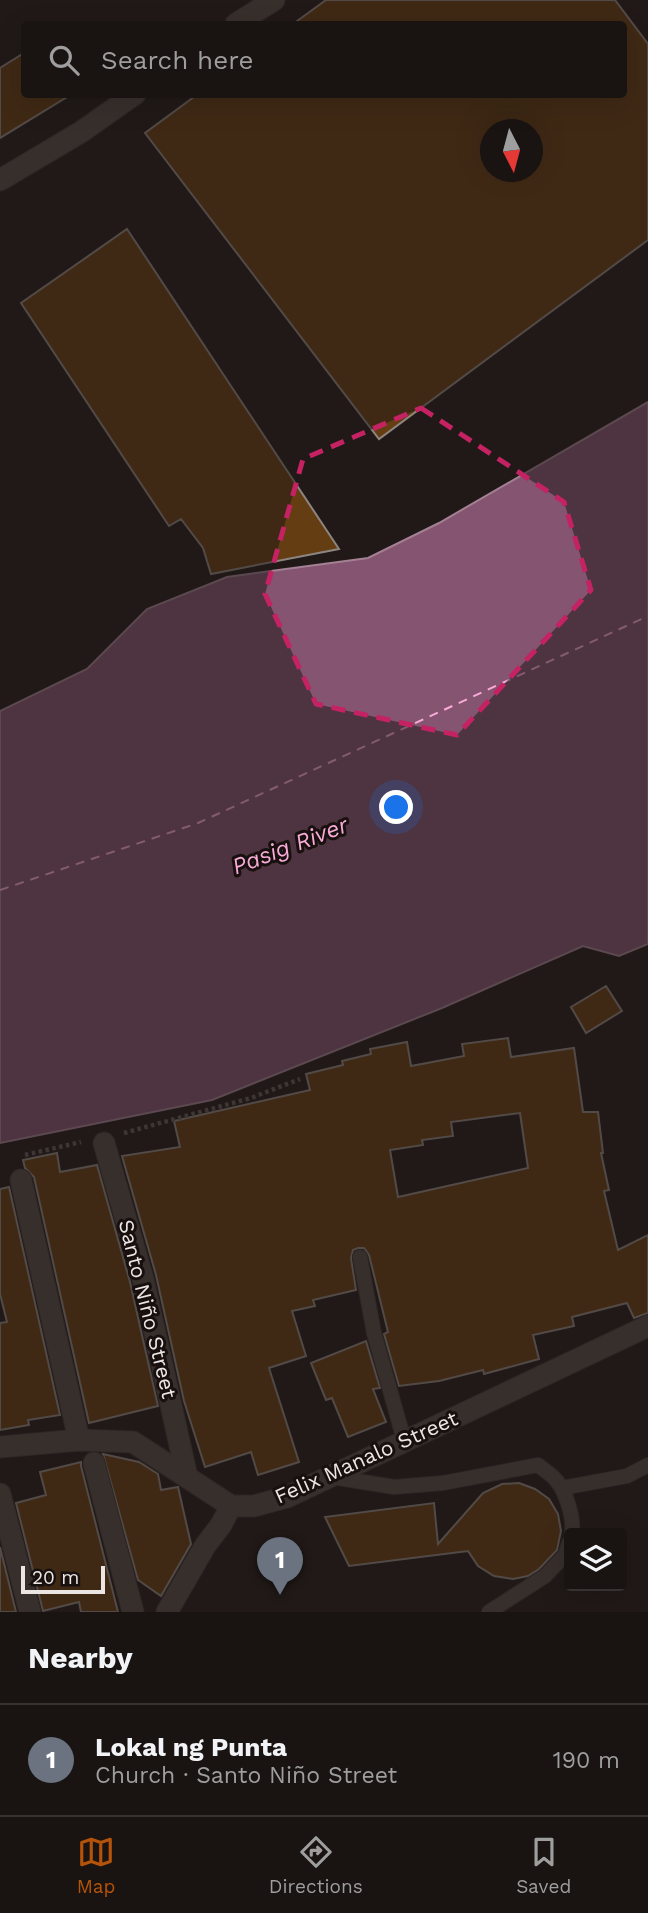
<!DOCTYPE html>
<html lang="en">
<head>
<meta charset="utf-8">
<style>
	:root { --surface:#191311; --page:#26201f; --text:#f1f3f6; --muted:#9f9e9f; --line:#373231; --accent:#b45309 }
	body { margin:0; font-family:"Work Sans",sans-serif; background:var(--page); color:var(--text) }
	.controls { position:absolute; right:21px; bottom:21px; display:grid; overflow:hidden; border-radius:7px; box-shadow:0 7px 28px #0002 }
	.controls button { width:63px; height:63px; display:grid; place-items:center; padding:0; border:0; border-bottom:2px solid var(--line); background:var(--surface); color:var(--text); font:35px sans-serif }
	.compass { position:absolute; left:480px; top:119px; width:63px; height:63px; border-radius:50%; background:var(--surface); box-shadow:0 7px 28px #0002; rotate:174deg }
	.scale { position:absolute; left:21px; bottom:18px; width:84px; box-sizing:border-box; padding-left:7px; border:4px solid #ebe5e3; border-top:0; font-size:19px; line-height:24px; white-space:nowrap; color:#ebe5e3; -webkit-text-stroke:5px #18100e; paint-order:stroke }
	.you { position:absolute; left:397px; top:808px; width:24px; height:24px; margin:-18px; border:5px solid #fff; border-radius:50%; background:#1a73e8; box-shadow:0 0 0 10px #1a73e833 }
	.badge { display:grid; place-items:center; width:46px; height:46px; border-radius:50%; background:var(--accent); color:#fff; font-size:23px; font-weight:700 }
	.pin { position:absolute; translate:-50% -58px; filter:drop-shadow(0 2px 4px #0008) }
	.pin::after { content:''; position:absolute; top:37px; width:24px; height:21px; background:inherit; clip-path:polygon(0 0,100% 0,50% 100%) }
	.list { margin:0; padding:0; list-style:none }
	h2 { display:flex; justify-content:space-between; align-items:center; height:91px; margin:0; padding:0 28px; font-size:30px }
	h2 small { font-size:23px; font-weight:400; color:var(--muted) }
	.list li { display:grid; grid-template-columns:46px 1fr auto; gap:21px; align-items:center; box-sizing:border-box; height:112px; padding:0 28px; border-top:2px solid var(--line) }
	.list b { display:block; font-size:26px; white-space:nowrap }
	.list p { margin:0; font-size:23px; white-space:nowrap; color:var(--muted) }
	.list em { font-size:23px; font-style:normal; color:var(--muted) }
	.icon { flex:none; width:38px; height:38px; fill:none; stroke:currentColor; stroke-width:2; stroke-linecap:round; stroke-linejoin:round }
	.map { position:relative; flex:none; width:648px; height:1612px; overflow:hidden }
	.search { position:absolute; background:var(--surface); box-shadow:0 7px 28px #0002; left:21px; right:21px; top:21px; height:77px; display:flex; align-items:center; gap:18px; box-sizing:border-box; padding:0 24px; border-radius:7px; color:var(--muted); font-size:26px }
	.sheet { height:203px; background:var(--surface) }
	nav { display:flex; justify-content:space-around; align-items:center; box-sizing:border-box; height:98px; border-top:2px solid var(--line); background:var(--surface); font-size:19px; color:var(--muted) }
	nav a { display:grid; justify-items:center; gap:4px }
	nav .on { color:var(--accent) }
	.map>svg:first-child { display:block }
	.water { fill:#855471; stroke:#a48093; stroke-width:2 }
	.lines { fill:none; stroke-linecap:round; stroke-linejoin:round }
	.ferry { stroke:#f8abd8; stroke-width:2; stroke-dasharray:9 7; stroke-linecap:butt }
	.building { fill:#643d13; stroke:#8d857f; stroke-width:2; fill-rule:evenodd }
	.lane-casing { stroke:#3c3635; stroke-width:16 }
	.street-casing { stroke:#3c3635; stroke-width:23 }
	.secondary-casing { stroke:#3c3635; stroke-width:23 }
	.path { stroke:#605957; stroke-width:4.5; stroke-dasharray:3.5 3.5; stroke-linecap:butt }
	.lane { stroke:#524946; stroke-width:14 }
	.street { stroke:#524946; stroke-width:21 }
	.secondary { stroke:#524946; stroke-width:21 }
	.marked { fill:none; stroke:#c42262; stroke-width:5; stroke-dasharray:14 9; stroke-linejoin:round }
	.labels { text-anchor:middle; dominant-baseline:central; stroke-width:6; stroke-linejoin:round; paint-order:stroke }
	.street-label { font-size:21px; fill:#ebe5e3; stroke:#18100e }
	.water-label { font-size:23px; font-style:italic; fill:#f8abd8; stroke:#18100e }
</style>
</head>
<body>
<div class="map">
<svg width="648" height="1612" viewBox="0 0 648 1612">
	<rect width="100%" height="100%" fill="#211917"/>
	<path class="water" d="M648 402V944L619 956 583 946 442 1008 212 1100 0 1143V711L87 669 147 609 227 577 368 558 439 523Z"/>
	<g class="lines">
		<path class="ferry" d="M0 890 198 823 648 616"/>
	</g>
	<path class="building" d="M326 0H615L648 44V240L379 439 145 133 198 94H624V24H293ZM491 130H533V172H491Z
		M24 53V94H72L0 138V68Z
		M127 229 339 549 211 574 203 548 181 519 169 526 21 303Z
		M606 986 622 1011 586 1033 571 1007Z
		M508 1038 511 1057 574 1048 583 1112H598L603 1153H601L609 1190 604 1191 618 1250 648 1235V1313L634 1318 627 1303 572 1317 574 1326 533 1335 539 1359 484 1374 483 1370 439 1381 399 1386 384 1334 388 1332 369 1255 364 1248H358L353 1250 351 1258 356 1290 313 1300 315 1306 292 1311 306 1356 269 1368 299 1462 258 1475 251 1452 205 1467 184 1401 156 1275 122 1156 180 1147 174 1121 310 1090 306 1074 343 1065 342 1061 371 1054 370 1049 407 1042 411 1066 464 1056 462 1044ZM520 1113 528 1168 398 1197 390 1150 423 1145 422 1140 453 1136 451 1122Z
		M57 1153 60 1172 97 1165 130 1282 158 1406 89 1423 34 1177 25 1168 23 1160Z
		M9 1187 60 1415 28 1420 29 1425 0 1430V1323L7 1322 0 1294V1189Z
		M366 1341 380 1388 373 1389 386 1422 348 1437 332 1398 326 1400 311 1363Z
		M103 1454 139 1462 158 1474 161 1490 178 1487 191 1544 161 1596 138 1580Z
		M81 1462V1466L118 1612H81L79 1602 43 1611 16 1503 46 1495 40 1472Z
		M519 1483 535 1489 549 1499 558 1514 561 1531 557 1550 539 1569 528 1576 513 1579 494 1576 478 1566 468 1551 349 1566 325 1517 434 1503 438 1544 483 1493 502 1484Z
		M0 1547 16 1612H0Z"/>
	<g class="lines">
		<defs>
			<path id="lane" d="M360 1257 374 1333 404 1440
				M332 1477 394 1487 443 1483 538 1465C544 1470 551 1474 556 1480 566 1491 574 1518 572 1533
				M562 1488 627 1476 648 1465
				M489 1612 545 1576 565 1555 569 1543"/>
			<path id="street" d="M236 24 274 0
				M0 180 81 132 135 94
				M104 1143 143 1279 187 1477
				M21 1180 79 1440
				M94 1463 133 1612
				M0 1494 30 1612
				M167 1612 205 1546 221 1525 231 1506"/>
			<path id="secondary" d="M0 1447 79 1440 133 1442 231 1506H254L287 1497 648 1326"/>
		</defs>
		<use href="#lane" class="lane-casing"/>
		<use href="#street" class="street-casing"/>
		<use href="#secondary" class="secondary-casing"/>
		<path class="path" d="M124 1133 251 1098 300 1079
			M25 1155 81 1142"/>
		<use href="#lane" class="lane"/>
		<use href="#street" class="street"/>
		<use href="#secondary" class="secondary"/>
	</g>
	<path d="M0 0H648V1612H0ZM421 408 564 502 591 590 457 735 316 704 265 594 303 459Z" fill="#211917" fill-opacity=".55" fill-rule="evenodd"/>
	<path class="marked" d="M421 408 564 502 591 590 457 735 316 704 265 594 303 459Z"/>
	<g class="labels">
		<g class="street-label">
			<text transform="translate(148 1309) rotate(76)">Santo Niño Street</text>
			<text transform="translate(366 1457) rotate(-24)">Felix Manalo Street</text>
		</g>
		<g class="water-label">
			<text transform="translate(290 846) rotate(-21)">Pasig River</text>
		</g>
	</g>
</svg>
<div class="controls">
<button><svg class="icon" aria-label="layers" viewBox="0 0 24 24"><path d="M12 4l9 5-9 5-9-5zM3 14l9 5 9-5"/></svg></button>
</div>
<svg class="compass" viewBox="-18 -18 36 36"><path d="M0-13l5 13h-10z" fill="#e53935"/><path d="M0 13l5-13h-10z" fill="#9f9e9f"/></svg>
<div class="scale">20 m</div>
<div class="you"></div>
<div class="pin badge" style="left:280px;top:1595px;background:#6b7280">1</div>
<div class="search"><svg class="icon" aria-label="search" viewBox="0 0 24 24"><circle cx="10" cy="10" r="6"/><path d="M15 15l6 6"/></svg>Search here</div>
</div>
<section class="sheet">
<h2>Nearby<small></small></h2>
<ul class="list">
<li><span class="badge" style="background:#6b7280">1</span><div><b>Lokal ng Punta</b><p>Church · Santo Niño Street</p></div><em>190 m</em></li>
</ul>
</section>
<nav>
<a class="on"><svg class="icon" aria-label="map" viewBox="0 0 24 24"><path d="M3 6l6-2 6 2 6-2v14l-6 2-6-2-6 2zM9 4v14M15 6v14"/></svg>Map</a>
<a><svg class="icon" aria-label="directions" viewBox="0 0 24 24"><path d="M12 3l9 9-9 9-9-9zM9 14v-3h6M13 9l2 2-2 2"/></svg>Directions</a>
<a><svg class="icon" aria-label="saved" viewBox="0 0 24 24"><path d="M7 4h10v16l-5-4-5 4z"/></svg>Saved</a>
</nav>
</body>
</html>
